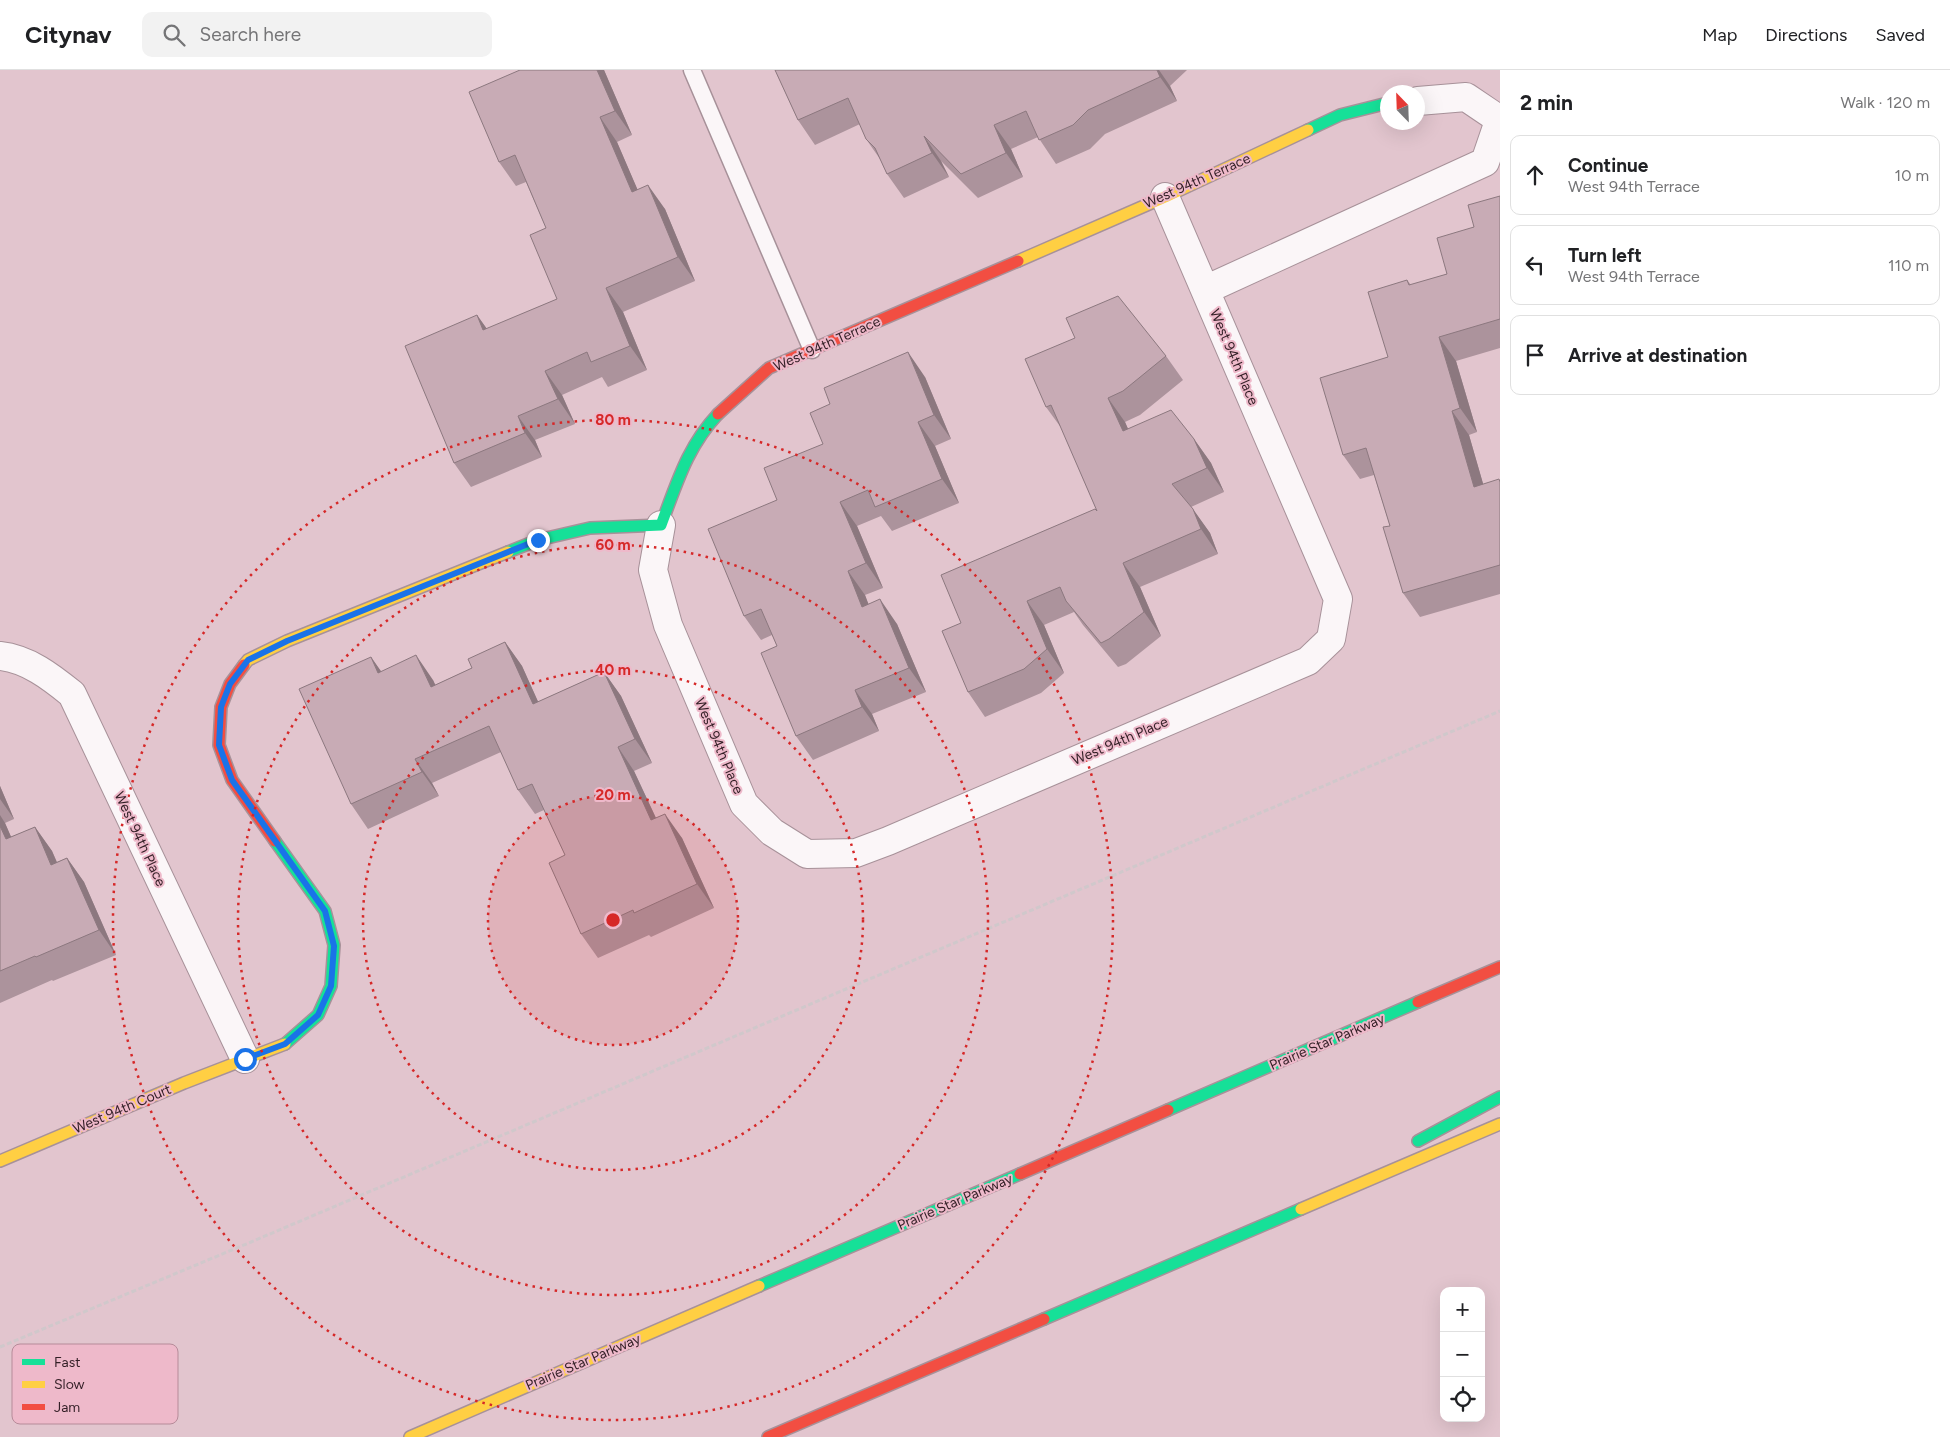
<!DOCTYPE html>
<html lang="en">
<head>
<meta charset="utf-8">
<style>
	:root { --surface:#fff; --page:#f2f2f2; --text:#202124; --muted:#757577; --line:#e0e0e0 }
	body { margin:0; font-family:Figtree,sans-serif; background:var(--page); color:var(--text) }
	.controls { position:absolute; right:15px; bottom:15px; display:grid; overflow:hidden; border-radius:10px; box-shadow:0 5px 20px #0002 }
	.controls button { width:45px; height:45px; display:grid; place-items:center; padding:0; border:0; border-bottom:1px solid var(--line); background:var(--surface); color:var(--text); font:25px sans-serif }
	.compass { position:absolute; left:1380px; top:15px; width:45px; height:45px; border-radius:50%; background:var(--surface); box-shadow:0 5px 20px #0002; rotate:337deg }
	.stop { position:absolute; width:15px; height:15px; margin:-11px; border:4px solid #1a73e8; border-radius:50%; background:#fff }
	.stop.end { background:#1a73e8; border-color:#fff; box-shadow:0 1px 5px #0008 }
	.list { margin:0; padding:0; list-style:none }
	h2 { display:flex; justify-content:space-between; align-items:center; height:65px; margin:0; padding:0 20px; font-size:21px }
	h2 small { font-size:16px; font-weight:400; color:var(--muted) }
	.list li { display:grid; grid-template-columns:32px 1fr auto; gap:15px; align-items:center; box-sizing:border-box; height:80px; margin:0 10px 10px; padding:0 10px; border:1px solid var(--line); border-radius:10px }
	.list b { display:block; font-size:19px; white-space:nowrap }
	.list p { margin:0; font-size:16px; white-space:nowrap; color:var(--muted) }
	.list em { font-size:16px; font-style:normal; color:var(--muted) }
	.icon { flex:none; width:28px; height:28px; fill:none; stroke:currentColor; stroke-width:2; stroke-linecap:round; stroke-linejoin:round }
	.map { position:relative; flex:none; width:1500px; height:1367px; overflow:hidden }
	header { display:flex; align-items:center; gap:30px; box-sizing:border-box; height:70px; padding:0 25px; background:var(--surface); border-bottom:1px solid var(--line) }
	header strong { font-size:24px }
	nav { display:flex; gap:28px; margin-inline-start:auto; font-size:18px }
	.search { width:350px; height:45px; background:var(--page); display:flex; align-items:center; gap:12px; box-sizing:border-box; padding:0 18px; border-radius:10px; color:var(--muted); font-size:19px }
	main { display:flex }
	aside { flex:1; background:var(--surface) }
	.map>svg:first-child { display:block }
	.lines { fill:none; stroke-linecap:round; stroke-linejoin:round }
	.lane-casing { stroke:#a79199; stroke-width:19 }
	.street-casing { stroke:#a79199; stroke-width:30 }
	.fast-casing { stroke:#a79199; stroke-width:14 }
	.slow-casing { stroke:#a79199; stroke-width:14 }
	.jam-casing { stroke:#a79199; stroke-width:14 }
	.path { stroke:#d0c8cb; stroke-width:3; stroke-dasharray:5 2.5; stroke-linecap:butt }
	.lane { stroke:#fbf6f8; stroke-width:16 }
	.street { stroke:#fbf6f8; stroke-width:28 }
	.fast { stroke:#16e098; stroke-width:11 }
	.slow { stroke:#ffcf43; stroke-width:11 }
	.jam { stroke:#f24e42; stroke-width:11 }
	.wall { fill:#ac939c }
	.shaded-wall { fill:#8c787f }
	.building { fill:#c8abb5; stroke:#8c787f }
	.route { stroke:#1a73e8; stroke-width:6 }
	.ring { fill:none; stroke:#d62828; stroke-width:2.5; stroke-dasharray:2.5 5 }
	.labels { text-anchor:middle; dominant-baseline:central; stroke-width:4; stroke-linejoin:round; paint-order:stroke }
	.street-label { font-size:14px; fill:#331f26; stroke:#eeb9ca }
	.key { fill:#eeb9ca; stroke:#b68b99; stroke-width:1 }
	.key-label { font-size:14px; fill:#331f26 }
	.centre { fill:#d62828; stroke:#eeb9ca; stroke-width:2.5 }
	.ring-label { font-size:15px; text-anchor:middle; font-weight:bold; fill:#d62828; stroke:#eeb9ca; stroke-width:4; stroke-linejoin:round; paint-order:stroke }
</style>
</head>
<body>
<header>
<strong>Citynav</strong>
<div class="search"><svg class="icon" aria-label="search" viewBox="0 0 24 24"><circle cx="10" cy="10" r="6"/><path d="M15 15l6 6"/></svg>Search here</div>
<nav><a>Map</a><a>Directions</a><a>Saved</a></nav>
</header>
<main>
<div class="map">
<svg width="1500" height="1367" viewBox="0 0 1500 1367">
	<rect width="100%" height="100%" fill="#e2c5ce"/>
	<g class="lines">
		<defs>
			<path id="lane" d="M692 0 812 280"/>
			<path id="street" d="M1418 31 1466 27 1500 50
				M1205 220 1485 92 1500 48
				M661 455 653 500 668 555 744 734 772 762 807 784 856 783 888 771 1308 591 1331 569 1338 529 1165 127
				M0 586C28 589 51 607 72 624L245 989"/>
			<path id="fast" d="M1308 60 1340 45 1388 33
				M508 482 538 470 590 458 661 455C677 413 687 377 718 344
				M275 771 325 841 334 875 331 916 318 945 285 974
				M1168 1040 1418 932
				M1418 1071 1500 1027
				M759 1216 1020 1104
				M1044 1249 1301 1139"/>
			<path id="slow" d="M1018 191 1165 127 1308 60
				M244 595 248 590 287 571 508 482
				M0 1091 184 1013 285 974
				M1301 1139 1500 1054
				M410 1367 759 1216"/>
			<path id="jam" d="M718 344 769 298 1018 191
				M244 595 230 614 221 637 219 675 232 710 275 771
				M1418 932 1500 897
				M1020 1104 1168 1040
				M768 1367 1044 1249"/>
		</defs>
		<use href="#lane" class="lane-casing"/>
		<use href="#street" class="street-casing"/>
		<use href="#fast" class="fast-casing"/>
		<use href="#slow" class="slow-casing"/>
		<use href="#jam" class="jam-casing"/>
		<path class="path" d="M0 1277 251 1172 1500 641"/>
		<use href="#lane" class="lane"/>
		<use href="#street" class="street"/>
		<use href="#fast" class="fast"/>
		<use href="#slow" class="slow"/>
		<use href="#jam" class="jam"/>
	</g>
	<path class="wall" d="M520 0H604L632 65 617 72 637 119 665 139 695 211 623 242 647 300 608 317 602 307 562 325 575 354 535 370 542 387 471 417 454 393 477 245 487 259 557 229 546 158 526 112 516 116 499 92Z
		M775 0H1187L1170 16 1177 31 1105 64 1090 79 1056 94 1038 67 1011 79 1023 107 978 128 941 91 949 107 904 128 887 104 880 89 866 69 860 54 815 75 798 50Z
		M1500 126V278L1456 291 1477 362 1469 365 1483 414 1500 411V524L1420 547 1403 523 1390 456 1374 405 1360 409 1343 385 1388 287 1407 210 1411 215 1447 204 1474 157Z
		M1166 286 1183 310 1140 345 1125 352 1128 359 1194 369 1211 393 1224 422 1191 437 1210 463 1218 484 1140 517 1161 566 1126 594 1118 597 1083 555 1074 542 1044 555 1064 603 1041 623 985 647 968 622 961 553 1097 441 1062 359 1046 337Z
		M925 307 951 369 935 376 959 433 892 461 881 446 857 456 883 518 865 525 868 534 897 554 926 622 872 644 879 661 813 690 796 666 777 576 772 565 761 570 744 546 777 430 823 374Z
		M505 572 522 596 538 632 604 602 621 626 652 693 634 701 656 748 682 768 714 838 651 867 649 865 598 888 581 864 565 785 544 740 535 744 518 720 501 682 432 713 439 726 368 759 351 734 371 587 381 602 433 610 435 615 472 598Z
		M0 716 14 749 5 753 11 767 35 757 52 781 57 792 67 788 84 812 116 885 53 911 52 910 0 933Z"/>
	<path class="shaded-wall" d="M597 0H604L632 65 615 41Z
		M1157 0H1159L1170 16 1177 31 1160 7Z
		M600 47 617 72 649 146 632 122Z
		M994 55 1011 79 1023 107 1006 83Z
		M924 66 941 91 949 107 932 83Z
		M648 115 665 139 695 211 678 187Z
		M606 218 623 242 647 300 630 276Z
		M477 245 494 269 483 260Z
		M1439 267 1456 291 1477 362 1460 338Z
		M908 282 925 307 951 369 934 345Z
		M545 301 562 325 575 354 558 329Z
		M1108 328 1125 352 1140 386 1123 361Z
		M1452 341 1469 365 1491 441 1474 417Z
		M518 346 535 370 542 387 525 363Z
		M918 352 935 376 959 433 942 409Z
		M1194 369 1211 393 1224 422 1207 398Z
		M840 432 857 456 883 518 866 493Z
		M1193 439 1210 463 1218 484 1201 459Z
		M1123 493 1140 517 1161 566 1144 542Z
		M848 501 865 525 879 561 862 537Z
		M880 529 897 554 926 622 909 598Z
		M1027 531 1044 555 1064 603 1047 579Z
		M505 572 522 596 550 658 533 634Z
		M416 585 433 610 448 641 431 617Z
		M371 587 388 611 378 603Z
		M604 602 621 626 652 693 635 669Z
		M855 620 872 644 879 661 862 637Z
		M618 677 634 701 668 774 651 750Z
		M415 689 432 713 439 726 422 702Z
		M0 716 14 749 0 729Z
		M665 744 682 768 714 838 697 814Z
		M0 745 5 753 23 794 6 769 0 756Z
		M35 757 52 781 68 819 51 795Z
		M67 788 84 812 116 885 99 860Z"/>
	<path class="building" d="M520 0H597L615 41 600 47 632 122 648 115 678 187 606 218 630 276 591 292 587 282 545 301 558 329 518 346 525 363 454 393 405 276 477 245 483 260 557 229 530 165 546 158 515 85 499 92 469 22Z
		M775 0H1157L1160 7 1088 40 1073 55 1039 70 1026 41 994 55 1006 83 961 104 924 66 932 83 887 104 875 78 866 69 848 28 798 50Z
		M1500 126V249L1439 267 1460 338 1452 341 1474 417 1499 409 1500 412V495L1403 523 1383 457 1390 456 1366 378 1343 385 1320 308 1388 287 1368 222 1407 210 1409 215 1447 204 1437 168 1474 157 1468 135Z
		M1118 226 1166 286 1123 321 1108 328 1123 361 1171 340 1194 369 1207 398 1172 414 1193 439 1201 459 1123 493 1144 542 1109 569 1101 573 1066 531 1060 517 1027 531 1047 579 1024 599 968 622 942 561 961 553 941 505 1095 439 1097 441 1051 335 1046 337 1025 289 1075 268 1066 248Z
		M908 282 934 345 918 352 942 409 875 437 868 420 840 432 866 493 848 501 862 537 880 529 909 598 855 620 862 637 796 666 761 583 777 576 761 539 744 546 708 459 777 430 764 398 823 374 810 343 830 334 824 318Z
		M505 572 533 634 604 602 635 669 618 677 651 750 665 744 697 814 634 843 633 840 581 864 549 793 565 785 532 714 518 720 489 656 415 689 422 702 351 734 299 619 371 587 378 603 416 585 431 617 472 598 468 589Z
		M0 756 6 769 35 757 51 795 67 788 99 860 36 887 35 886 0 901Z"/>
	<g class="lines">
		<path class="route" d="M245 989 285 974 318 945 331 916 334 876 325 841 232 710 219 675 221 637 230 614 248 590 287 571 538 470"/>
	</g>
	<circle cx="613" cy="850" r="125" fill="#d62828" fill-opacity=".12"/>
	<g class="ring">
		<circle cx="613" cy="850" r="125"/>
		<circle cx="613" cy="850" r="250"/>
		<circle cx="613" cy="850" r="375"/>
		<circle cx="613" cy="850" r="500"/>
	</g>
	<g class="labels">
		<g class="street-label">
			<text transform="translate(1197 111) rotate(-24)">West 94th Terrace</text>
			<text transform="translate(827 274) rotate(-24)">West 94th Terrace</text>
			<text transform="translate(1234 287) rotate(67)">West 94th Place</text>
			<text transform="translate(1120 671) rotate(-23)">West 94th Place</text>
			<text transform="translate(719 676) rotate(67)">West 94th Place</text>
			<text transform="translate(140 769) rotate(65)">West 94th Place</text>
			<text transform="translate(1327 972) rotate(-23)">Prairie Star Parkway</text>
			<text transform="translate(122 1039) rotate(-23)">West 94th Court</text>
			<text transform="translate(955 1132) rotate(-23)">Prairie Star Parkway</text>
			<text transform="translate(583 1292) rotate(-23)">Prairie Star Parkway</text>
		</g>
	</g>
	<rect x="12" y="1274" width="166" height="80" rx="8" class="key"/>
	<rect x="22" y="1289" width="23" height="6" fill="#16e098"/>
	<rect x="22" y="1311" width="23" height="7" fill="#ffcf43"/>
	<rect x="22" y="1334" width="23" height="6" fill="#f24e42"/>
	<g class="key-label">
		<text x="54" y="1297">Fast</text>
		<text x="54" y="1319">Slow</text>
		<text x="54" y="1342">Jam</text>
	</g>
	<circle cx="613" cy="850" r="8" class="centre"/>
	<g class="ring-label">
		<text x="613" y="355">80 m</text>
		<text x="613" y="480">60 m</text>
		<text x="613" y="605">40 m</text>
		<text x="613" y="730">20 m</text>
	</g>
</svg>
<div class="controls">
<button>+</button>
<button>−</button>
<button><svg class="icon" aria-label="locate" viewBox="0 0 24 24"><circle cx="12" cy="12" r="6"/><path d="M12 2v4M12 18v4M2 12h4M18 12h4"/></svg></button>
</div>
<svg class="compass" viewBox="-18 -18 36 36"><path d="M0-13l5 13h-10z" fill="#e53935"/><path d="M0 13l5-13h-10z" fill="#757577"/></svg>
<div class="stop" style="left:245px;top:989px"></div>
<div class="stop end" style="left:538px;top:470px"></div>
</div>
<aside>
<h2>2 min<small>Walk · 120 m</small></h2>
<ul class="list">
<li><svg class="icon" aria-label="ahead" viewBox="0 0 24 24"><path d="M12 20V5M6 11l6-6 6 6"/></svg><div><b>Continue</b><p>West 94th Terrace</p></div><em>10 m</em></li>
<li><svg class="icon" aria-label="left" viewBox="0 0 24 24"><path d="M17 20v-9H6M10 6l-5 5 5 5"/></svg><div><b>Turn left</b><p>West 94th Terrace</p></div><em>110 m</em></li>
<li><svg class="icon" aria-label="arrive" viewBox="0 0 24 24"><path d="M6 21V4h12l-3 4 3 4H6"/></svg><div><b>Arrive at destination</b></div></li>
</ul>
</aside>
</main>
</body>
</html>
